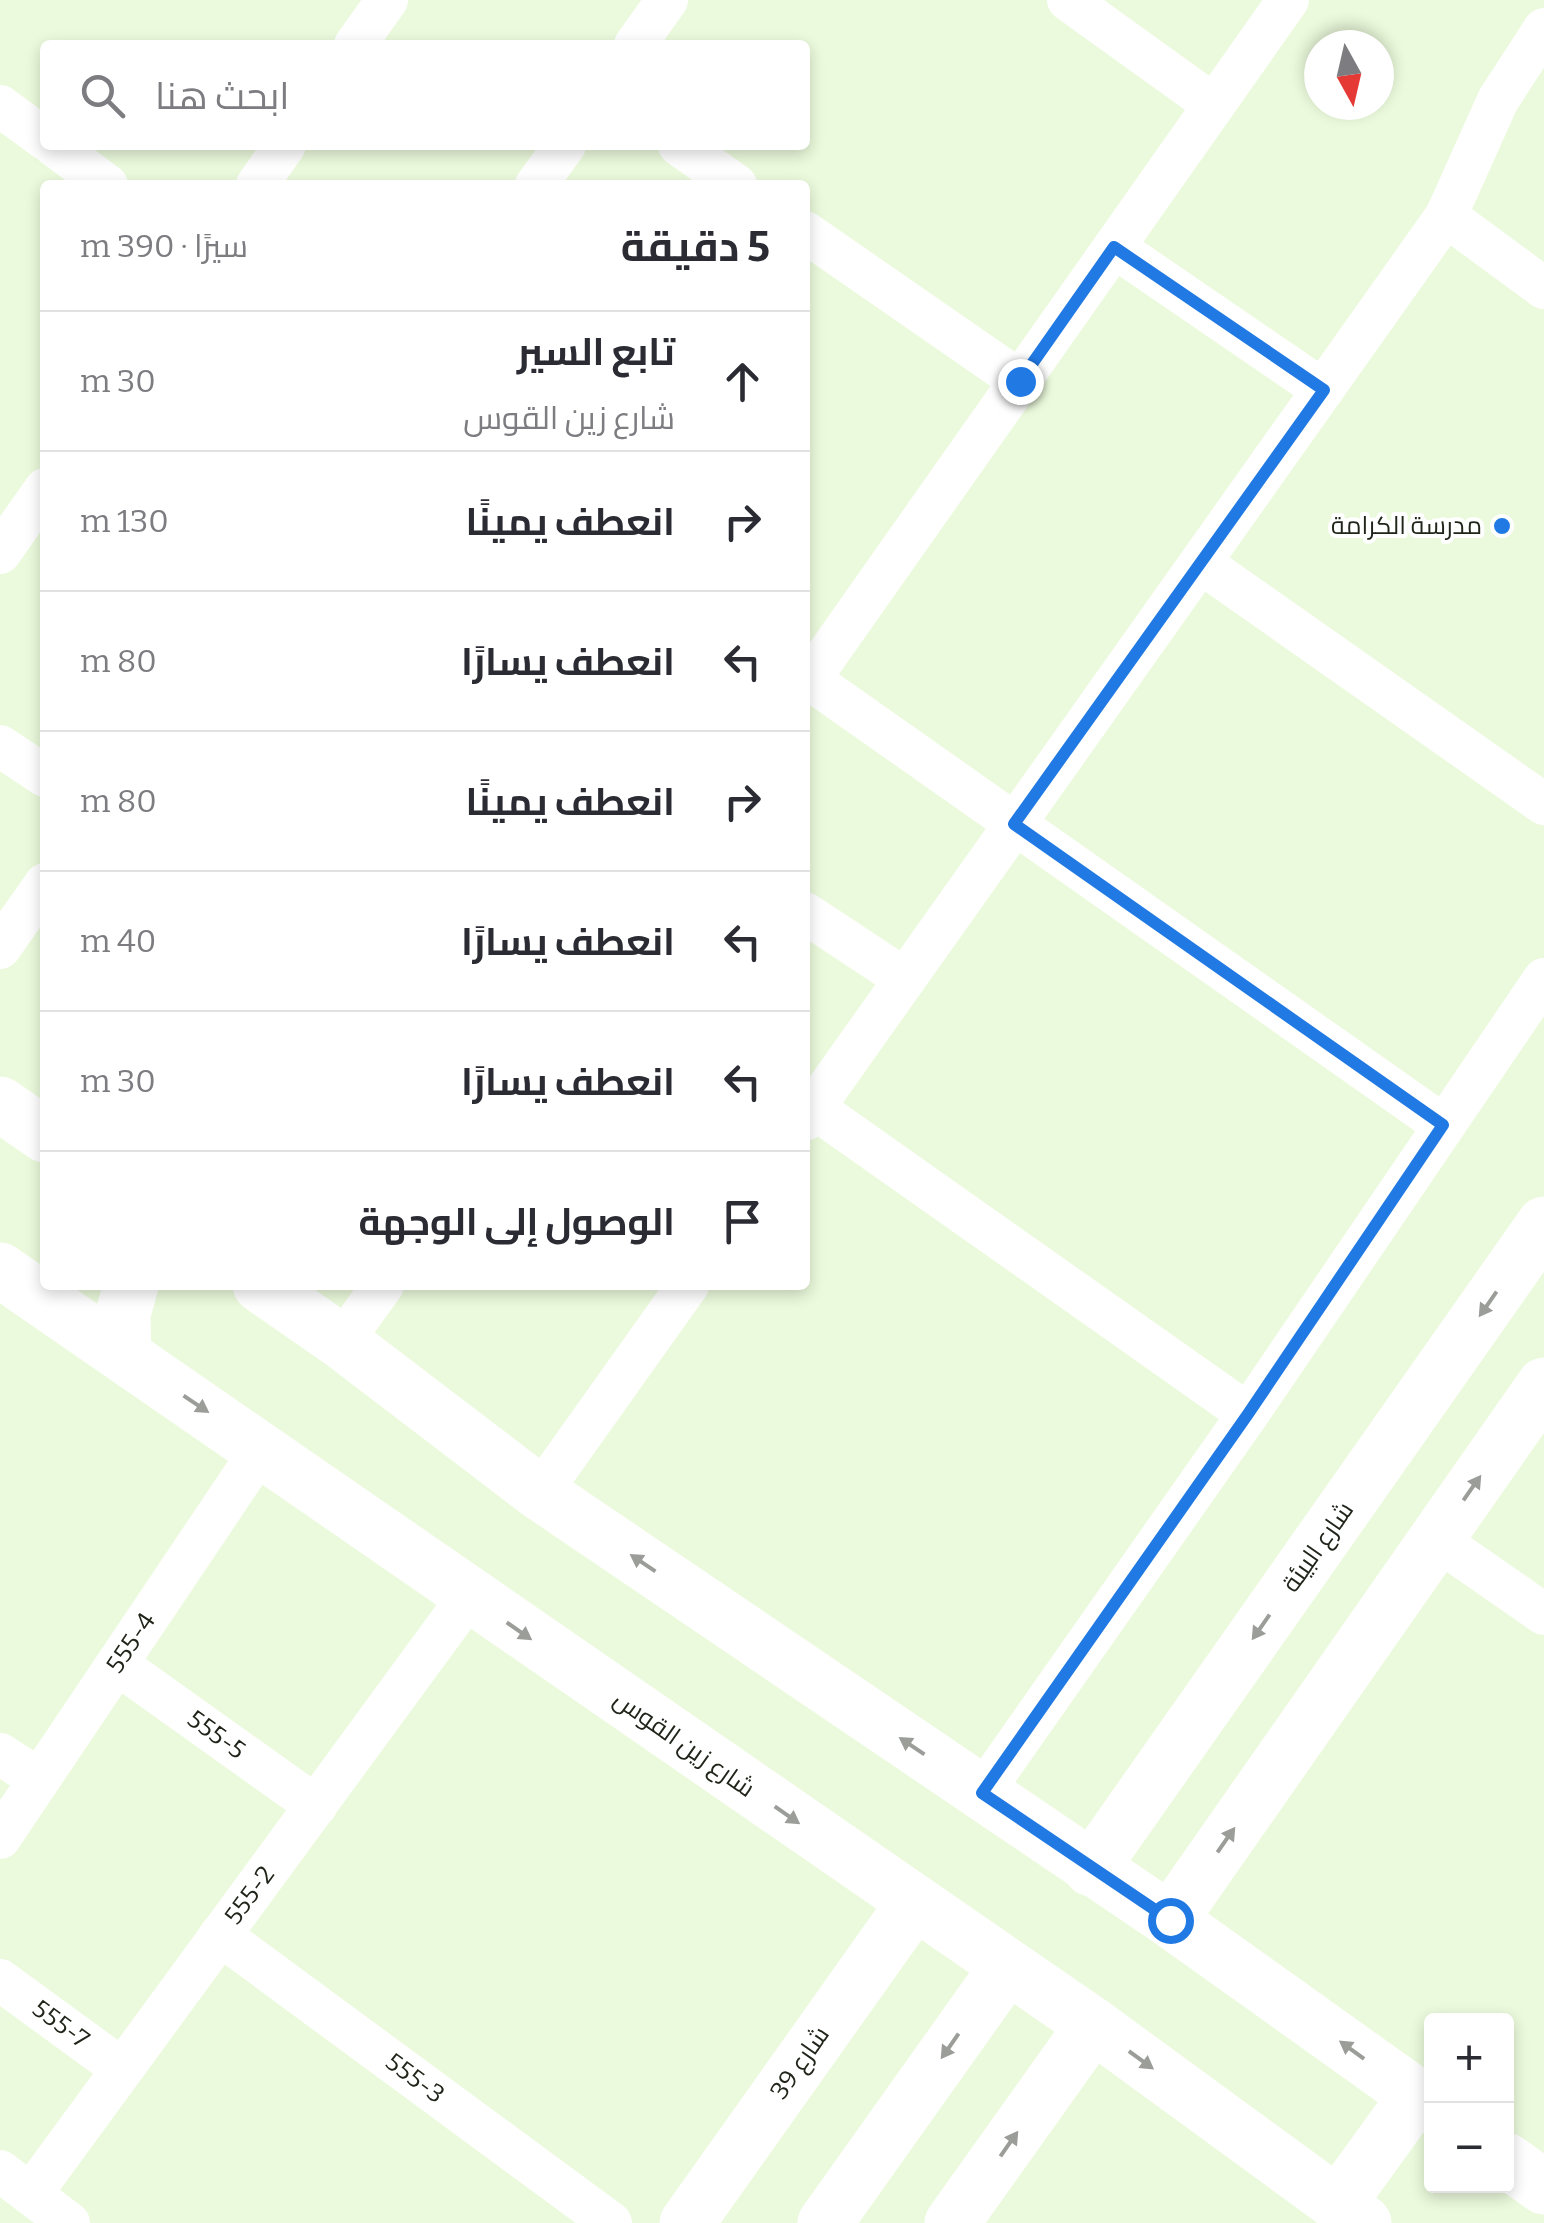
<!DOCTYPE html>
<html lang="ar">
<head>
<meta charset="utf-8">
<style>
	:root { --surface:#fff; --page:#f7f7f7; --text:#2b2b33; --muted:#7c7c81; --line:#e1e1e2 }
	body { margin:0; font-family:Bitter,Cairo,serif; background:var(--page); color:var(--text); direction:rtl }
	.controls { position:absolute; right:30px; bottom:30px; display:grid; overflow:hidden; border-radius:10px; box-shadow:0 5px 15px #0003 }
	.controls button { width:90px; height:90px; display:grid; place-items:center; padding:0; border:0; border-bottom:2px solid var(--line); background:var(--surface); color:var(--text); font:50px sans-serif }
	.compass { position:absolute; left:1304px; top:30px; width:90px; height:90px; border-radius:50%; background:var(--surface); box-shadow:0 5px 15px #0003; rotate:172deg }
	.stop { position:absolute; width:30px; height:30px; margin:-22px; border:8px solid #217ae4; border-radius:50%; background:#fff }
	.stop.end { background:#217ae4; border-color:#fff; box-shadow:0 2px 10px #0008 }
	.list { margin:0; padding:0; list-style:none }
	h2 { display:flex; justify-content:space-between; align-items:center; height:130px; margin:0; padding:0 40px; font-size:42px }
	h2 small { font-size:32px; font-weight:400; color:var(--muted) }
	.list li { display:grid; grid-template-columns:65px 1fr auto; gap:30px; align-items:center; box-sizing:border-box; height:140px; padding:0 40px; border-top:2px solid var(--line) }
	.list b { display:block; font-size:38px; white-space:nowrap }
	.list p { margin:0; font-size:32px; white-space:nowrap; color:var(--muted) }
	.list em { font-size:32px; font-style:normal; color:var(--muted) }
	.icon { flex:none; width:55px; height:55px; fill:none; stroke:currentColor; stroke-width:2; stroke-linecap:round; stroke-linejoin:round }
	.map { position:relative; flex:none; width:1544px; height:2223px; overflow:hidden; direction:ltr }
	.search { position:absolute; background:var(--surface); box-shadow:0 5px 15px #0003; left:40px; top:40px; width:770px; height:110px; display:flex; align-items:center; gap:25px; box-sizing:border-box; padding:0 35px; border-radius:10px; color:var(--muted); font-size:38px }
	.panel { position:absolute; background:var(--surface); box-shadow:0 5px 15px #0003; left:40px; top:180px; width:770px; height:1110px; border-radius:10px; direction:rtl }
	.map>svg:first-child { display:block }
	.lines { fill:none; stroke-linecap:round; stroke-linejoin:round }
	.minor { stroke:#fff; stroke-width:42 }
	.tertiary { stroke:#fff; stroke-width:55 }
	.secondary { stroke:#fff; stroke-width:55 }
	.oneway { fill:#9b9d98 }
	.route { stroke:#217ae4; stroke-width:12 }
	.poi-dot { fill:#217ae4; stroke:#fff; stroke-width:4 }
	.labels { text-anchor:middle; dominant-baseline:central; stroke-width:8; stroke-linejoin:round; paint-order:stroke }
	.poi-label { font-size:25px; fill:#20251a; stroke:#fff; text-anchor:end }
	.street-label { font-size:25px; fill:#20251a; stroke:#fff }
</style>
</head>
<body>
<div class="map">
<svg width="1544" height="2223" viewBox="0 0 1544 2223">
	<rect width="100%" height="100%" fill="#ebfadc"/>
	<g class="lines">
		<g class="minor">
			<path d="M1068 0 1214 105"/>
			<path d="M355 45 387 0"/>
			<path d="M635 45 667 0"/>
			<path d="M0 106 45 139"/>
			<path d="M53 145 107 185"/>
			<path d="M679 145 736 185"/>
			<path d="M257 185 285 145"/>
			<path d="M536 185 565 145"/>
			<path d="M1446 216 1544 288"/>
			<path d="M805 232 1020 381"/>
			<path d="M1114 247 1323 390"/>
			<path d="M0 553 45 489"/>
			<path d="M1201 563 1544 804"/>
			<path d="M805 676 1443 1125"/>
			<path d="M805 686 1288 0"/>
			<path d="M0 746 45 776"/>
			<path d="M805 913 905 979"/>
			<path d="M0 948 45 884"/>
			<path d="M814 1108 1248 1414"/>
			<path d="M805 1120 1446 216 1498 100 1544 29"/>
			<path d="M342 1342 383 1285"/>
			<path d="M540 1493 688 1285"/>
			<path d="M1436 1539 1544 1614"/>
			<path id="s1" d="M117 1664 316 1806"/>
			<path d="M0 1754 39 1779"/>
			<path d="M982 1793 1248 1414 1544 979"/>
			<path id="s2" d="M0 1838 262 1448"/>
			<path id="s3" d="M220 1935 611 2223"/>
			<path id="s4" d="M0 1980 122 2069"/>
			<path d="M0 2171 69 2223"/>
			<path id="s5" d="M31 2194 469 1596"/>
		</g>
		<path class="tertiary" d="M1091 1869 1544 1224
			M1170 1920 1544 1385
			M687 2223 914 1903
			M825 2223 1007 1967
			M952 2223 1093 2025"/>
		<path class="secondary" d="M0 1104 45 1135
			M0 1270 1093 2025 1364 2223
			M260 1285 342 1342 540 1493 1170 1920 1432 2107
			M124 1355 123 1314 131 1285
			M1506 2160 1544 2187
			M1338 2204 1416 2096"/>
	</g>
	<defs><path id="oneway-solid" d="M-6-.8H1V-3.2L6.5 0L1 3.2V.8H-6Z" transform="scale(2.5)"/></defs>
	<g class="oneway">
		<use href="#oneway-solid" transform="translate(1488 1304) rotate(125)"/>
		<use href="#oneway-solid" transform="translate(196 1404) rotate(34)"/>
		<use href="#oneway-solid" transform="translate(1472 1488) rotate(-55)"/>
		<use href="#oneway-solid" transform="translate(643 1563) rotate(-146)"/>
		<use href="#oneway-solid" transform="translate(1261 1627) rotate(125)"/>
		<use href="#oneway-solid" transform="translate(519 1631) rotate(35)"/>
		<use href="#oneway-solid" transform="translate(912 1746) rotate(-146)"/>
		<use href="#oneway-solid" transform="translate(787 1815) rotate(35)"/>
		<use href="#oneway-solid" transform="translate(1226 1840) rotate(-55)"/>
		<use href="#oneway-solid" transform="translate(950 2046) rotate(125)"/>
		<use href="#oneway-solid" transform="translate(1352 2050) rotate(-144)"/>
		<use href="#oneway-solid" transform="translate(1141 2060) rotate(36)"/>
		<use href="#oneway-solid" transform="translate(1009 2144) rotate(-55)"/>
	</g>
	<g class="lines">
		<path class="route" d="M1020 381 1114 247 1324 390 1014 824 1443 1125 1248 1414 982 1793 1170 1920"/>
	</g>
	<circle class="poi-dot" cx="1502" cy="526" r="10"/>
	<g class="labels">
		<g class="poi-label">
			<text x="1482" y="526">مدرسة الكرامة</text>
		</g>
		<g class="street-label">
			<text transform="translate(1318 1547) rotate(-55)">شارع البيئة</text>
			<text stroke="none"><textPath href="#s2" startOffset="235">555-4</textPath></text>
			<text stroke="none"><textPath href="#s1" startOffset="122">555-5</textPath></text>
			<text transform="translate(684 1744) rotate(35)">شارع زين القوس</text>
			<text stroke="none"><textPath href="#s5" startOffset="370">555-2</textPath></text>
			<text stroke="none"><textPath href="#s4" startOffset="75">555-7</textPath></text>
			<text transform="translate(800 2063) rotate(-55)">شارع 39</text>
			<text stroke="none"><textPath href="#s3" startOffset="242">555-3</textPath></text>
		</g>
	</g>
</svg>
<div class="controls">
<button>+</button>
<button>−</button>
</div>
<svg class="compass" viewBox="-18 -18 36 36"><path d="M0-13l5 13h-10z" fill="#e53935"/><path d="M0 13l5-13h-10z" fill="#7c7c81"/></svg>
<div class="stop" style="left:1170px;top:1920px"></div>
<div class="stop end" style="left:1020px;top:381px"></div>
<div class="search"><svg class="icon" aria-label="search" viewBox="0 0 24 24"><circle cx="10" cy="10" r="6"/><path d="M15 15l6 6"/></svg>ابحث هنا</div>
<section class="panel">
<h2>5 دقيقة<small>سيرًا · 390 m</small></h2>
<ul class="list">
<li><svg class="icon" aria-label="ahead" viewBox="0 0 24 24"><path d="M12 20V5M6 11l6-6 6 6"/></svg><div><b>تابع السير</b><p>شارع زين القوس</p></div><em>30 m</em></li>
<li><svg class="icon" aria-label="right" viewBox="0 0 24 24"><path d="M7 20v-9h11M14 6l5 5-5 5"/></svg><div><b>انعطف يمينًا</b></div><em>130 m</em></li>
<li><svg class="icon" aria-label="left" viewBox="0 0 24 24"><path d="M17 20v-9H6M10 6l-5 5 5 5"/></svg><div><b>انعطف يسارًا</b></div><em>80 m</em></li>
<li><svg class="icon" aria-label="right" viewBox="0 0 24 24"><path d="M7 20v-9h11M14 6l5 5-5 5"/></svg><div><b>انعطف يمينًا</b></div><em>80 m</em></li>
<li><svg class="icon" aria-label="left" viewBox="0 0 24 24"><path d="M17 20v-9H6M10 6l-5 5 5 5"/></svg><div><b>انعطف يسارًا</b></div><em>40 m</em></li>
<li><svg class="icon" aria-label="left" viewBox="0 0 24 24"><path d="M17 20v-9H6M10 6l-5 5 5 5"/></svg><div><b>انعطف يسارًا</b></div><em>30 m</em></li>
<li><svg class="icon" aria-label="arrive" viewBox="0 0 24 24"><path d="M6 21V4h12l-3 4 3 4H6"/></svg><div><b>الوصول إلى الوجهة</b></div></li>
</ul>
</section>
</div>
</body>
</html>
